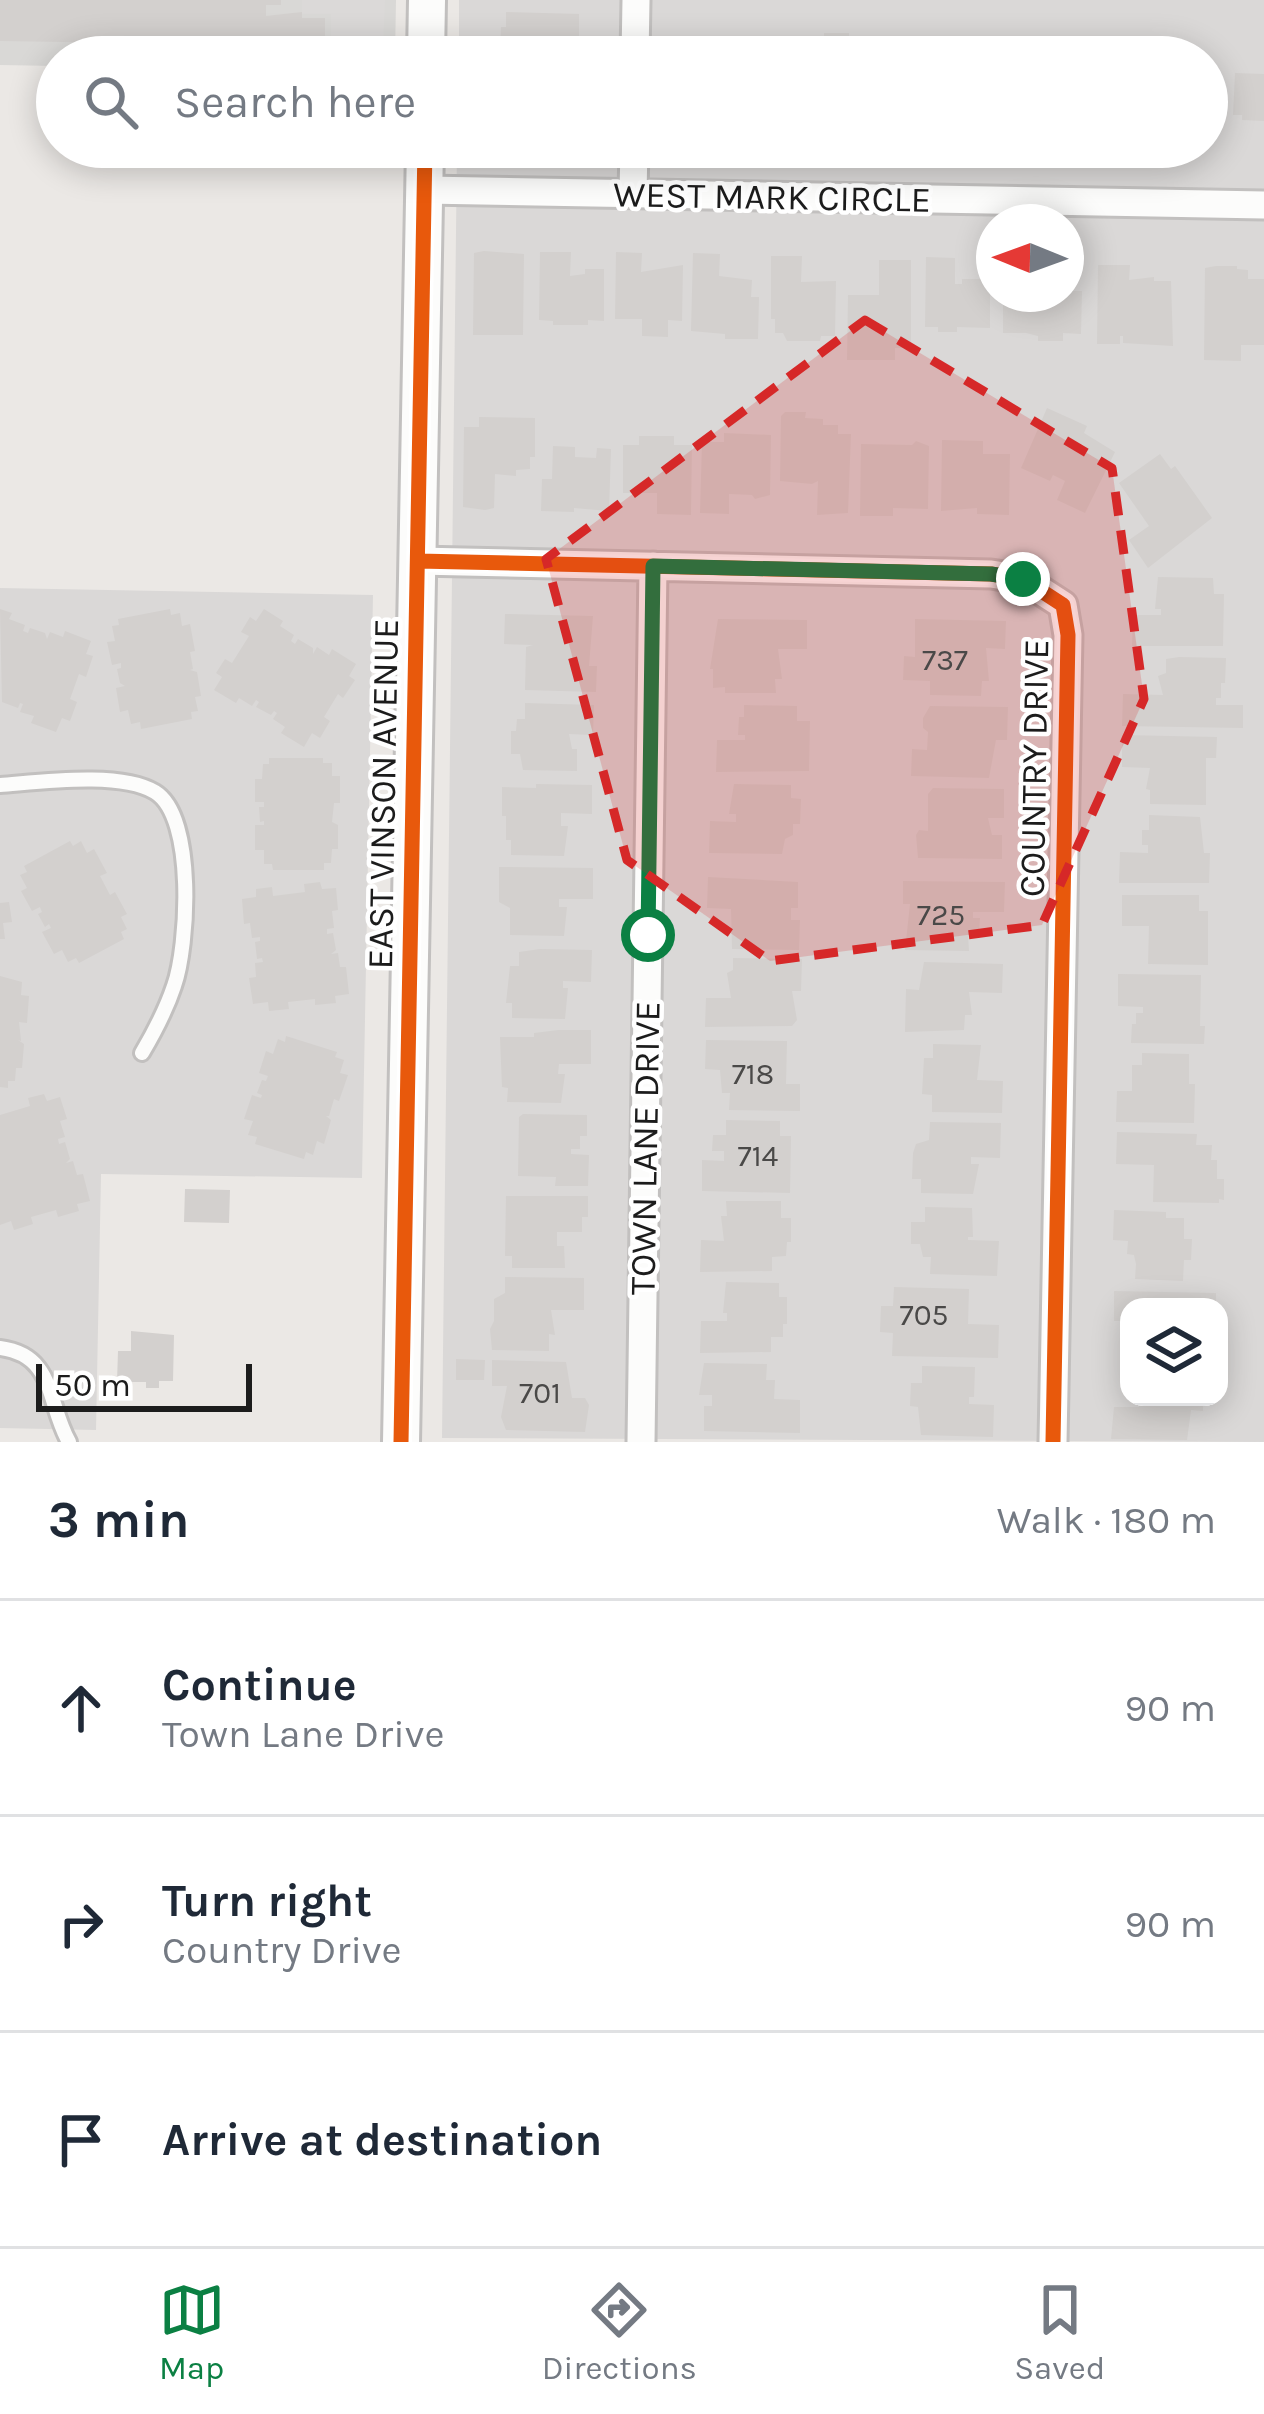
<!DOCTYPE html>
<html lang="en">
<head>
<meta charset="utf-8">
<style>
	:root { --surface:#fff; --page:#f2f2f3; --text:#1f2937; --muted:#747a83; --line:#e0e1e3; --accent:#0b8043 }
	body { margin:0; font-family:Karla,sans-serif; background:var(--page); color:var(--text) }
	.controls { position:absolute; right:36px; bottom:36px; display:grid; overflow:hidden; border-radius:24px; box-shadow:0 6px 30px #0003 }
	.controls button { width:108px; height:108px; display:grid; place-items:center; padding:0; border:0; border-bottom:3px solid var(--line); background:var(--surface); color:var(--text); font:60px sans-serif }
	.compass { position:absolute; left:976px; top:204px; width:108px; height:108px; border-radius:50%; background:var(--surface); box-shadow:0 6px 30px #0003; rotate:271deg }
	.scale { position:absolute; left:36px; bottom:30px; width:216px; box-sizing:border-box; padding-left:12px; border:6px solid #1c1c1c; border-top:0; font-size:33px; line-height:42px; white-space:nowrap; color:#1c1c1c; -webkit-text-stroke:9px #fff; paint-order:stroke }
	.stop { position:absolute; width:36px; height:36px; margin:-27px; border:9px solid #0b8043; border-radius:50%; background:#fff }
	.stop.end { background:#0b8043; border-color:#fff; box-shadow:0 3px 12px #0008 }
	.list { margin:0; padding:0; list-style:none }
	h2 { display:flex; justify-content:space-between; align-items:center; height:156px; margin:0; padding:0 48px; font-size:51px }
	h2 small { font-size:39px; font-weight:400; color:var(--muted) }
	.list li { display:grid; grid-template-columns:78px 1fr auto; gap:36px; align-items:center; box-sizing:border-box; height:216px; padding:0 48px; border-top:3px solid var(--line) }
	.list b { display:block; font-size:45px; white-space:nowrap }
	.list p { margin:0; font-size:39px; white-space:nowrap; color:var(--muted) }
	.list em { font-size:39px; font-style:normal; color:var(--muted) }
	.icon { flex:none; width:66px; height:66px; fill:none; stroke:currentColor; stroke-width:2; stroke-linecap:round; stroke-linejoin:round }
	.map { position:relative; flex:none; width:1264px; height:1442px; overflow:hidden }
	.search { position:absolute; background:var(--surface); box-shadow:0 6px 30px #0003; left:36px; right:36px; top:36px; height:132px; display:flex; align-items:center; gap:30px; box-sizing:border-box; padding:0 42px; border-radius:66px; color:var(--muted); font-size:45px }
	.sheet { height:804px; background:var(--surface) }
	nav { display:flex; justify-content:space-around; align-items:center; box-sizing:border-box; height:168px; border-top:3px solid var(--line); background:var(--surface); font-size:33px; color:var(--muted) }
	nav a { display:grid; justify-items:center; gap:6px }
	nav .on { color:var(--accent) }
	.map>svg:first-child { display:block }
	.residential { fill:#dad8d7; fill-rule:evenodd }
	.religious { fill:#d9d8d6 }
	.parking { fill:#dbd9d8 }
	.building { fill:#d3d0ce }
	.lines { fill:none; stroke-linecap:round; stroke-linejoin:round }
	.service-casing { stroke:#c2c0bf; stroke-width:20 }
	.minor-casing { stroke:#c2c0bf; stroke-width:33 }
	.tertiary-casing { stroke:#c2c0bf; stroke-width:42 }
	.service { stroke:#fcfcfb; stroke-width:14 }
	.minor { stroke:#fcfcfb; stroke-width:27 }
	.tertiary { stroke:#fcfcfb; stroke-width:36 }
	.cycleway-casing { stroke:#fff; stroke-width:22 }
	.cycleway { stroke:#e8590c; stroke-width:15 }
	.route { stroke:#0b8043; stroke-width:15 }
	.marked { fill:#d62828; fill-opacity:0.2; stroke:#d62828; stroke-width:9; stroke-dasharray:24 15; stroke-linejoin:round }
	.labels { text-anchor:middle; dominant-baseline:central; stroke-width:9; stroke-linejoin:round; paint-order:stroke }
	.number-label { font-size:30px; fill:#4a4948 }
	.street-label { font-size:36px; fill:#1c1c1c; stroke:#fff }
</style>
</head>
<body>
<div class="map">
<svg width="1264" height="1442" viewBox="0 0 1264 1442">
	<rect width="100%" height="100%" fill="#ebe8e5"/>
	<path class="residential" d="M459 0H1264V1442L442 1438 457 147H1207V57H459ZM994 222H1066V294H994ZM1129 1307H1219V1397H1129Z
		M0 588 373 595 362 1178 101 1174 96 1430 0 1428Z"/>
	<path class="religious" d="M0 0H396L395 57H57V66L0 65Z"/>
	<path class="parking" d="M302 0H385L383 49H331V14H302Z"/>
	<path class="building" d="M0 0H281V5H266V16L302 12V18H325V49L264 48V45L0 41Z
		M506 12 579 14V45H552V57H500L501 27H506Z
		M824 33H849V57H824Z
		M1104 46 1156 48V57H1076V49Z
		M681 50 750 52V57H681Z
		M1235 73 1264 74V121L1242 120V115H1233Z
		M484 251 524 254 523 335H473L474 253Z
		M540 252H571L570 276 585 274V269H604V321L588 320V325H553V321L539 320Z
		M616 252 642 253 641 272 683 265 682 321 668 320V337L642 336V319H615Z
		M693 253 720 254 719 276 752 280 751 297H759L758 339H725V334L691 331Z
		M771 256H802L801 282 836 281 835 336H821L820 341H787L783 333H775V319H771Z
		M926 257 955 258V284H962V279H990V328L957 327V332H938V327H925Z
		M879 260H911V348H895V360H847L848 295H879Z
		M1098 265H1130L1129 280 1154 277V281H1171L1173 346 1123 343V336H1120V344H1097Z
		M1216 266H1237V269L1248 270V279H1264V345H1241V361L1204 360 1205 268Z
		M1066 282H1072V291H1082L1081 334 1063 333V341H1038V336L1026 333H1003V294H1066Z
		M1047 408 1087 426 1084 433 1115 452 1085 513 1057 500 1065 481 1053 475 1050 481 1021 468Z
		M785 412H806L805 418 823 419V425H838V434H851L848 513 817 515 818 481 812 484 780 481 781 416Z
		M479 417 535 418V457H530V469L516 470V476L495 474 494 508 485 510 463 507 464 427H479Z
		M724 433 771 435 770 495 755 499 752 495 729 494V514L700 513 702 442H724Z
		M639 436H674V445H692L691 515 657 514V493H623V445H639Z
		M942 440 983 441V454H1010L1009 515 977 514V508L941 511Z
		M916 441 929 446 928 509 893 508V516H860L861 444 912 445Z
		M553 446 575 447V457L596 458 597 448 611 449 609 511 574 508V512L541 511 542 479H552Z
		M1160 454 1171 469 1175 466 1212 518 1148 568 1129 540 1149 526 1119 483Z
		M1158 577 1213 578 1214 594H1224L1223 646H1132L1133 615H1161V609H1155Z
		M0 609 12 613 9 619 25 625 23 631 28 633 30 628 45 633 47 639 50 632 63 637 65 631 91 641 86 654 93 656 86 677 79 674 70 699 77 702 70 721 62 718 56 732 31 723 34 716 20 712 23 704 20 703 18 708 2 702Z
		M170 609 171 615 180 613 182 626 190 624 195 651 190 652 193 669 190 670 197 672 201 696 195 697 198 711 191 712 192 719 141 729 140 722 131 724 128 710 120 712 116 688 125 686 120 683 117 669 121 668V663L112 665 107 642 115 641 112 626 119 625 118 619Z
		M264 609 283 621 280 626 294 635 291 641 295 644 298 639 313 648V654L317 647 329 655 332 649 356 664 349 676 355 680 343 698 338 694 324 717 330 721 320 738 312 733 304 747 281 733 285 727 273 719 277 713 274 711 271 715 256 707 259 702 256 700 252 706 239 698 236 703 214 690 222 677 216 673 225 659 232 663 249 636 241 632 250 617 256 621Z
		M505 614 593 616 589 666H597L596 692 525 690 526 647 533 645 504 644Z
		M718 619 807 620V649H778L782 679H775L776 693H725V687L713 688V669H710Z
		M915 619 1006 621 1005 649 986 648 989 681H982L981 696 930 695V681L903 680 904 656 915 657Z
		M1179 657 1226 658 1225 683H1221V698H1216V705H1243V728L1122 726 1123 694 1163 695 1158 676 1166 673V659Z
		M525 703 594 705 593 735 569 734 572 749H577V771L523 770 520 754H511V731H516L517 719H525Z
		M744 705 797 706V721H810L809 771 716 772 717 740H745V735H738L739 717H744Z
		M930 706 1008 707 1007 740H996L989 778 911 776 912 749 927 750 928 732 923 728V718Z
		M1122 735 1217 737 1216 758H1206V805L1150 804V790L1146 789 1150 768 1122 767Z
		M269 758H323V763H332V776H340V803H334L332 822 338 825V849H332L331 863H324V870H273L272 864H264V850H255V825H264V821L260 822 259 807H264V802H255V779H262L263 764H269Z
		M536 784 592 785V814L561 813V826H568L564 856 511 855V840H506V816H502V787L536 788Z
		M734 784 791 785V798L801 799 800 824H793V835L785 839 782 854 709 853 710 821 736 822V814H729Z
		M933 788 1004 789V818H988L992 835H1002V859L918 858 916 835 919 830 928 831V794Z
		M1149 815 1200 817 1204 853H1210L1209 883H1119L1120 852 1148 853V845H1142V830H1149Z
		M70 841 73 846 81 841 87 853 94 849 107 873 100 876 110 895 115 892 127 914 121 917 127 929 121 932 124 939 79 963 76 958 68 962 62 950 54 954 42 932 51 928 49 924 45 927 38 914 42 912 40 907 32 911 21 891 27 888 20 875 27 872 24 866Z
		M499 867 593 868V899H559V907H567L564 936 510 935V908L499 902Z
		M708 877 798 882V908H791V920H800L799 950 732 949 731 909 707 908Z
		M903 881 1005 882 1004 912H973V918H980L979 935H968L969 951 905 950 910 904H903Z
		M320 882 322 889 336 888 338 910 332 911 334 928 327 929V934L333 933 336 950 331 954 338 953 340 967H346L349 994 335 996 336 1003 315 1005V999L288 1002 289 1009 269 1011 268 1002 253 1004 249 978 256 977 255 963 263 962 262 958 257 959 255 942 260 941V937L252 938 250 923 244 924 242 899 256 897V889L272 887 273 896 305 892 304 884Z
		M1122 895H1199V911H1208V965L1148 964 1149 926H1122Z
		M9 902 12 922 3 923 5 939H0V903Z
		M540 949 592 950 591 982 563 981V988H568L565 1019 512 1018V1003H506L510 966H519V952Z
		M733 958 802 959 801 991H792L797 1020 792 1026 705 1027 706 998H731L727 973 733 970Z
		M924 962 1003 964 1002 993 969 992 972 1015H965L964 1030 905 1032 906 989 919 990Z
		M1118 974 1201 975 1200 1026H1205L1204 1044 1131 1043 1132 1024H1136V1013H1143V1007L1118 1006Z
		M0 976 22 982 21 995 29 996 27 1023 19 1022 21 1041 18 1040 24 1044 22 1068H16L15 1081H8V1088L0 1087Z
		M558 1030H591V1064H559L558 1074H565L561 1103 507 1102 508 1088 502 1087 500 1037H534V1033Z
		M286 1036 337 1052 335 1057 344 1060 340 1073 348 1075 339 1101 334 1099 329 1116H326L331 1120 324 1144 317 1141 313 1155 306 1152 304 1159 255 1144 257 1137 248 1135 253 1121 244 1119 252 1095 261 1098 262 1095 257 1093 262 1080 266 1081 268 1076 259 1073 266 1051 273 1054 278 1039 285 1042Z
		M706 1040 787 1041 786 1084H800V1111L729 1110 730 1093H722L720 1070 705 1069Z
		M933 1044 981 1045 977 1080 1003 1081 1002 1113 932 1112V1095L922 1094 924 1058H933Z
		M1142 1053 1189 1054V1084H1195L1194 1123 1116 1122 1117 1091H1132V1065H1142Z
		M44 1094 47 1101 60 1097 67 1119 60 1121 65 1137 58 1139 59 1144 65 1142 70 1159 66 1163 73 1161 77 1175 83 1174 90 1201 77 1204 79 1211 58 1217 56 1210 31 1217 33 1224 14 1230 11 1221 0 1225V1115L30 1106 28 1098Z
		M523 1114 587 1115V1136H580V1149H571V1154L589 1155 588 1186H555L556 1177 518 1176 519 1117Z
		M726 1120 780 1121V1136H791L790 1193 702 1191V1160L724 1161V1151H712L713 1135H726Z
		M930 1122 1001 1123 1000 1158 971 1157V1164H979L973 1194 921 1193V1179H912L913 1153 916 1144 929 1140Z
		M1117 1132 1197 1134 1196 1145H1212L1211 1160H1217V1179H1224V1200L1219 1199V1203L1153 1202 1154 1165 1116 1164Z
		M185 1189 230 1190 229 1223 184 1222Z
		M506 1196H588V1217H582V1232H557V1246H564L565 1268H512V1256H505Z
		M726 1201H781V1218H791V1242H787L786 1256 772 1257V1271L700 1272 701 1240 724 1241 721 1216H727Z
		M925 1207 972 1208 973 1237H968V1240L999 1241 997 1276 930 1274 931 1257H923L920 1244H911V1222H925Z
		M1114 1210 1166 1212V1218H1184V1239H1192L1191 1260H1184L1183 1281 1135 1279 1136 1264 1134 1255 1127 1254 1128 1241 1113 1240Z
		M505 1277 584 1278V1310H551L555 1335 549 1334V1351L492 1350 490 1329 494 1321V1299L505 1293Z
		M726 1282 779 1283V1297H787V1324H783V1337H771V1352L700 1353 701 1321H727V1313H723Z
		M894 1287 969 1289 968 1324 999 1325 998 1358 892 1356 893 1333 880 1332 881 1306H893Z
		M1114 1291 1216 1293V1307H1129V1321H1114Z
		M131 1331 174 1335 173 1381H159V1388H146V1382H117L118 1351H131Z
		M456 1359 485 1360 484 1380H456Z
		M492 1360 566 1362 572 1398H585L589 1405 585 1432 506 1430 501 1417 507 1386H492Z
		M704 1363 767 1364 766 1380H775L774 1399 800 1400V1433L704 1431V1406H712V1395H699Z
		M922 1366 975 1367 974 1397H969V1404L994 1405 993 1437 921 1435 918 1407 910 1406 911 1383H922Z
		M1139 1397H1203V1411L1191 1410 1187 1440 1111 1439 1114 1407H1139Z"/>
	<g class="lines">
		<defs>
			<path id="service" d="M0 785C40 782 121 771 155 792 196 817 188 947 174 986 166 1010 155 1031 142 1053
				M0 1348C55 1355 47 1403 69 1442"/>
			<path id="minor" d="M635 57 636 0
				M425 190 1264 205
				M633 194 634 147
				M418 561 991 574 1023 579 1063 605 1068 635 1053 1442
				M641 1442 653 566"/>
			<path id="tertiary" d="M426 57 427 0
				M401 1442 425 147"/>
		</defs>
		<use href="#service" class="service-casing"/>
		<use href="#minor" class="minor-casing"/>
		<use href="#tertiary" class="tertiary-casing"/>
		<use href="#service" class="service"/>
		<use href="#minor" class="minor"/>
		<use href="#tertiary" class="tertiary"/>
		<defs>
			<path id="cycleway" d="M418 561 991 574 1023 579 1063 605 1068 635 1053 1442
				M401 1442 425 147"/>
		</defs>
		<use href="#cycleway" class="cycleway-casing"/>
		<use href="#cycleway" class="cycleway"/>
	</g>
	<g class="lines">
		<path class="route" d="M648 935 653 566 991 574 1023 579"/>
	</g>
	<path class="marked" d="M865 320 1112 468 1144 699 1042 925 770 961 627 860 546 559Z"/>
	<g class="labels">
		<g class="number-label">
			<text x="945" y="660">737</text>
			<text x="941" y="915">725</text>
			<text x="753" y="1074">718</text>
			<text x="758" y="1156">714</text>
			<text x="924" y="1315">705</text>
			<text x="540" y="1393">701</text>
		</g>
		<g class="street-label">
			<text transform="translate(772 197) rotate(1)">WEST MARK CIRCLE</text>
			<text transform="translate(1034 768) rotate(-89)">COUNTRY DRIVE</text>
			<text transform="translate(383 794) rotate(-89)">EAST VINSON AVENUE</text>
			<text transform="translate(645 1148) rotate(-89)">TOWN LANE DRIVE</text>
		</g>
	</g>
</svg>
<div class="controls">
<button><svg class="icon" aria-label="layers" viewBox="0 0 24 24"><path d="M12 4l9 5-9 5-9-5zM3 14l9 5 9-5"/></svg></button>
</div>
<svg class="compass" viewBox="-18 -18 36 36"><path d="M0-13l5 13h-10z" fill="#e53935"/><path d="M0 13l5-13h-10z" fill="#747a83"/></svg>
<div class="scale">50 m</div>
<div class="stop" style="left:648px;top:935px"></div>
<div class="stop end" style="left:1023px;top:579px"></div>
<div class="search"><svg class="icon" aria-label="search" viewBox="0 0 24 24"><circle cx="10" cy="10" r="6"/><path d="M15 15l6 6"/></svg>Search here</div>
</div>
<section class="sheet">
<h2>3 min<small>Walk · 180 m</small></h2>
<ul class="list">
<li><svg class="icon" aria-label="ahead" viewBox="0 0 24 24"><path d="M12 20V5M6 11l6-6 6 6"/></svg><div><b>Continue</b><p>Town Lane Drive</p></div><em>90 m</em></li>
<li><svg class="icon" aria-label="right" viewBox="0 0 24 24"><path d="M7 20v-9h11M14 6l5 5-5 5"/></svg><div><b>Turn right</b><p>Country Drive</p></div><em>90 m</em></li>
<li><svg class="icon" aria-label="arrive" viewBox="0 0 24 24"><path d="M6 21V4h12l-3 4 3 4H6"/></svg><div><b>Arrive at destination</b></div></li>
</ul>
</section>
<nav>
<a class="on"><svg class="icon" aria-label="map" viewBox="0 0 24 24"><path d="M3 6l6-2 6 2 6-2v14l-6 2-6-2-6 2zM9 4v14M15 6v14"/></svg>Map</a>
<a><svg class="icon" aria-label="directions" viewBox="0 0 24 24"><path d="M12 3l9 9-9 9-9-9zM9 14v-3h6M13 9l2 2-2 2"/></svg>Directions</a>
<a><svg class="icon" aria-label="saved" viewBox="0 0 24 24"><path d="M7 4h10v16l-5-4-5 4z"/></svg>Saved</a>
</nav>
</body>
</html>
